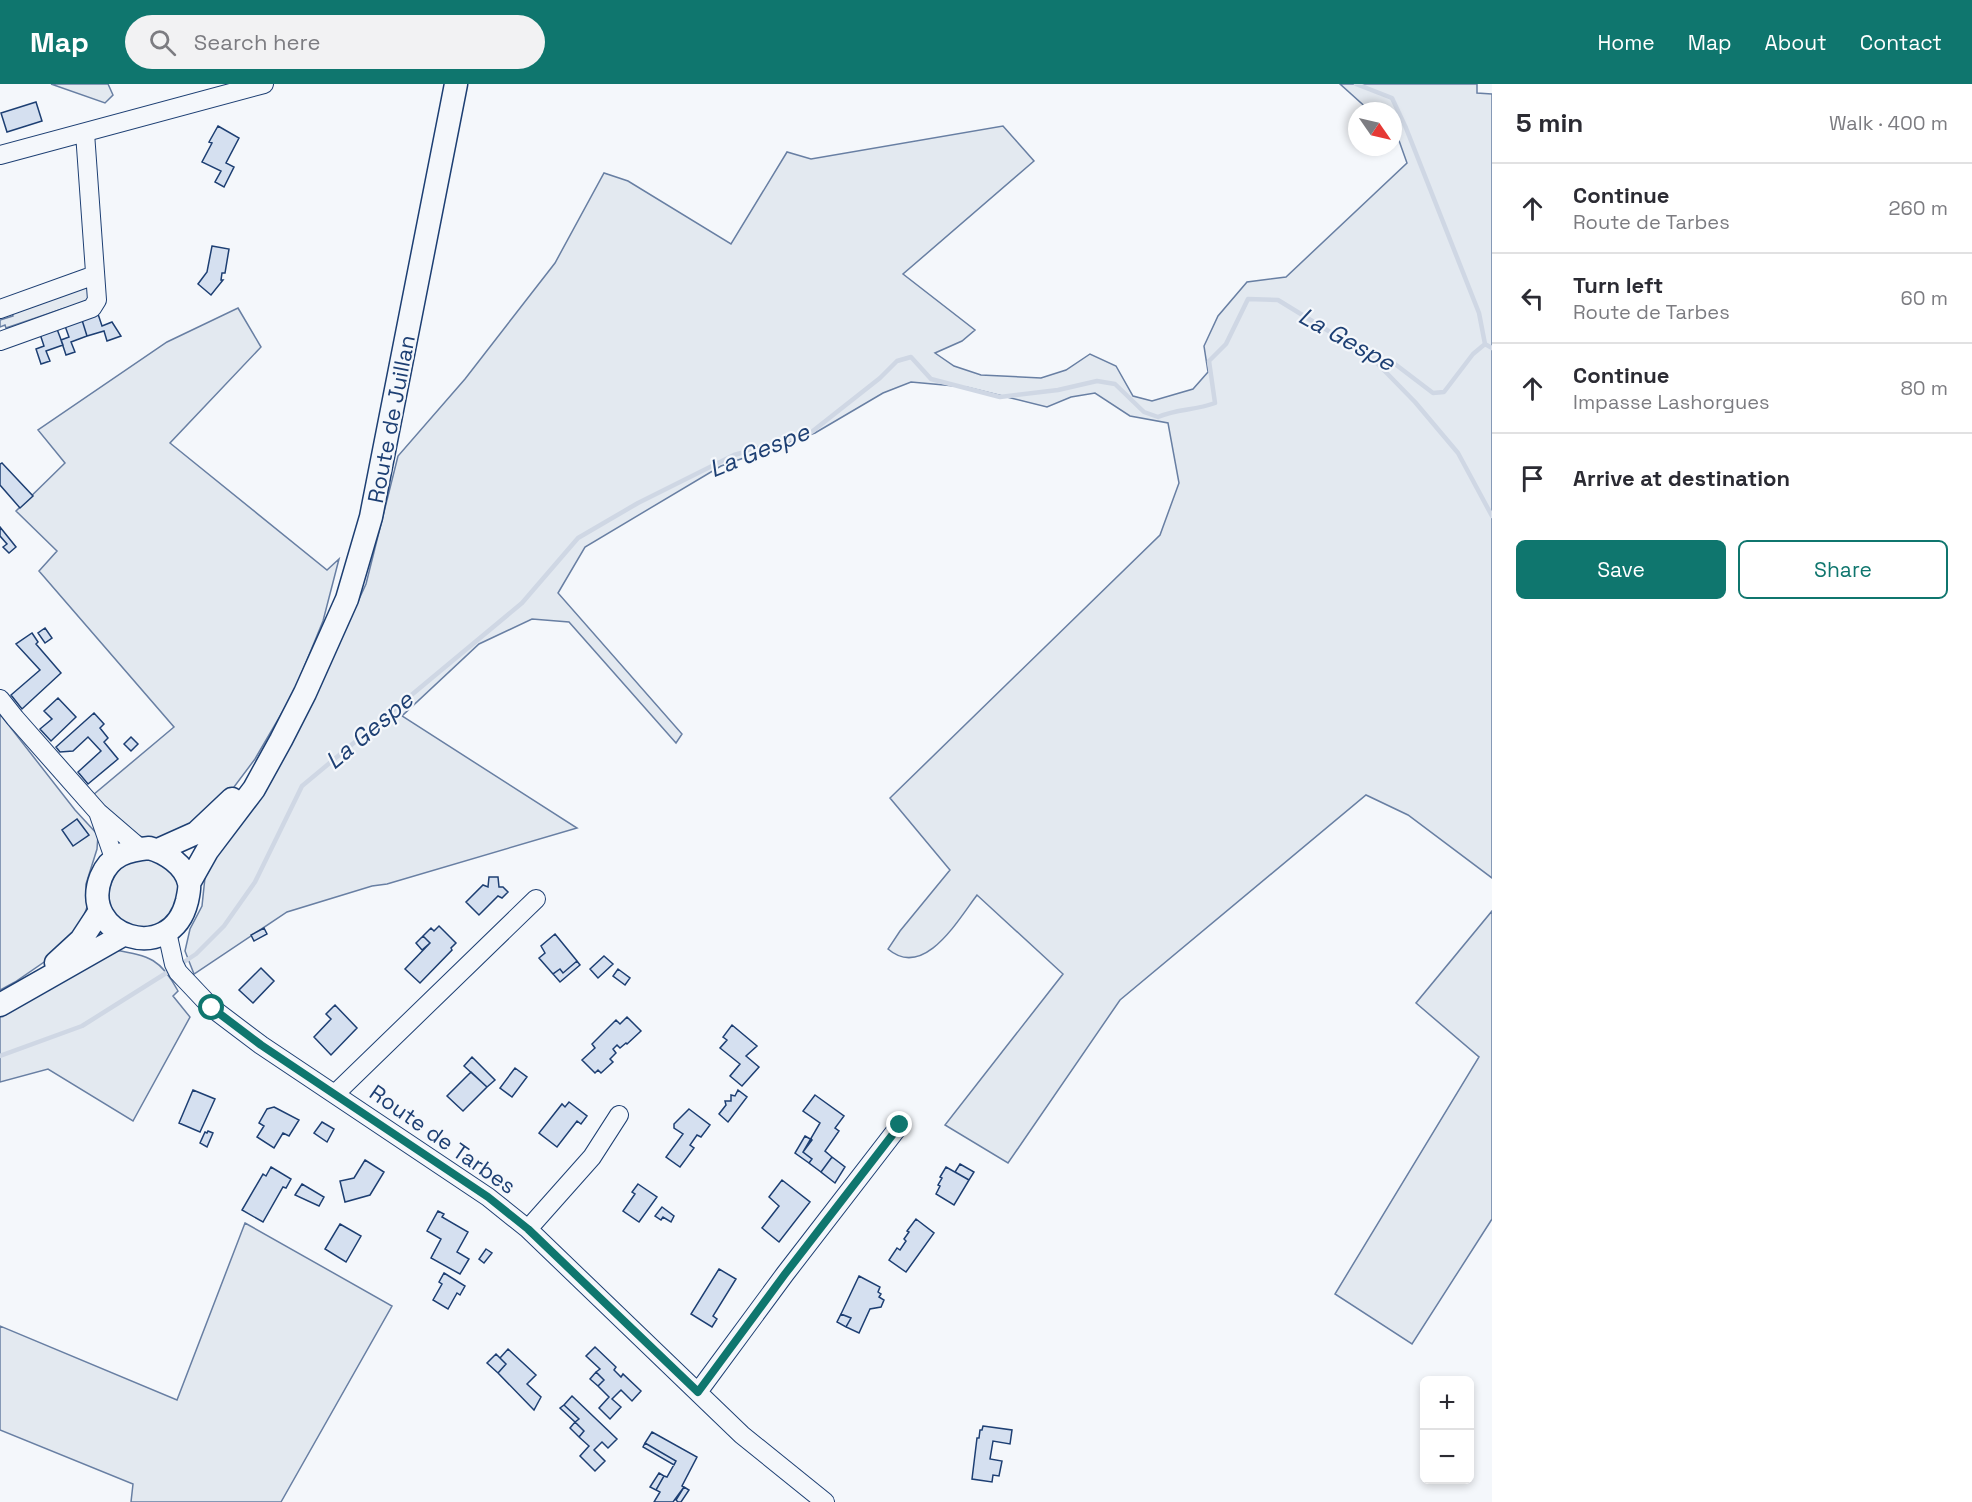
<!DOCTYPE html>
<html lang="en">
<head>
<meta charset="utf-8">
<style>
	:root { --surface:#fff; --page:#f2f2f3; --text:#2b2b33; --muted:#7c7c81; --line:#e1e1e2; --accent:#0f766e }
	body { margin:0; font-family:"Space Grotesk",sans-serif; background:var(--page); color:var(--text) }
	.controls { position:absolute; right:18px; bottom:18px; display:grid; overflow:hidden; border-radius:9px; box-shadow:0 3px 9px #0003 }
	.controls button { width:54px; height:54px; display:grid; place-items:center; padding:0; border:0; border-bottom:2px solid var(--line); background:var(--surface); color:var(--text); font:30px sans-serif }
	.compass { position:absolute; left:1348px; top:18px; width:54px; height:54px; border-radius:50%; background:var(--surface); box-shadow:0 3px 9px #0003; rotate:124deg }
	.stop { position:absolute; width:18px; height:18px; margin:-14px; border:4px solid #0f766e; border-radius:50%; background:#fff }
	.stop.end { background:#0f766e; border-color:#fff; box-shadow:0 2px 6px #0008 }
	.list { margin:0; padding:0; list-style:none }
	h2 { display:flex; justify-content:space-between; align-items:center; height:78px; margin:0; padding:0 24px; font-size:26px }
	h2 small { font-size:20px; font-weight:400; color:var(--muted) }
	.list li { display:grid; grid-template-columns:39px 1fr auto; gap:18px; align-items:center; box-sizing:border-box; height:90px; padding:0 24px; border-top:2px solid var(--line) }
	.list b { display:block; font-size:22px; white-space:nowrap }
	.list p { margin:0; font-size:20px; white-space:nowrap; color:var(--muted) }
	.list em { font-size:20px; font-style:normal; color:var(--muted) }
	.actions { display:flex; gap:12px; padding:18px 24px }
	.actions a { flex:1; padding:14px 0; border:2px solid var(--accent); border-radius:9px; text-align:center; font-size:21px; color:var(--accent) }
	.actions .main { background:var(--accent); color:#fff }
	.icon { flex:none; width:33px; height:33px; fill:none; stroke:currentColor; stroke-width:2; stroke-linecap:round; stroke-linejoin:round }
	.map { position:relative; flex:none; width:1492px; height:1418px; overflow:hidden }
	header { display:flex; align-items:center; gap:36px; box-sizing:border-box; height:84px; padding:0 30px; background:var(--accent); color:#fff }
	header strong { font-size:28px }
	nav { display:flex; gap:33px; margin-inline-start:auto; font-size:21px }
	.search { width:420px; height:54px; background:var(--page); display:flex; align-items:center; gap:15px; box-sizing:border-box; padding:0 21px; border-radius:33px; color:var(--muted); font-size:22px }
	main { display:flex }
	aside { flex:1; background:var(--surface) }
	.map>svg:first-child { display:block }
	.green { fill:#e3e9f0; stroke:#687fa3; stroke-width:1.5 }
	.lines { fill:none; stroke-linecap:round; stroke-linejoin:round }
	.stream { stroke:#cfd7e4; stroke-width:4.5 }
	.building { fill:#d5e0f0; stroke:#1d3f73; stroke-width:1.5 }
	.minor-casing { stroke:#1d3f73; stroke-width:20 }
	.major-casing { stroke:#1d3f73; stroke-width:25 }
	.minor { stroke:#f4f7fb; stroke-width:18 }
	.major { stroke:#f4f7fb; stroke-width:22 }
	.route { stroke:#0f766e; stroke-width:8 }
	.labels { text-anchor:middle; dominant-baseline:central; stroke-width:4.5; stroke-linejoin:round; paint-order:stroke }
	.street-label { font-size:22px; fill:#1d3f73; stroke:#f4f7fb }
	.water-label { font-size:24px; font-style:italic; fill:#1d3f73; stroke:#f4f7fb }
</style>
</head>
<body>
<header>
<strong>Map</strong>
<div class="search"><svg class="icon" aria-label="search" viewBox="0 0 24 24"><circle cx="10" cy="10" r="6"/><path d="M15 15l6 6"/></svg>Search here</div>
<nav><a>Home</a><a>Map</a><a>About</a><a>Contact</a></nav>
</header>
<main>
<div class="map">
<svg width="1492" height="1418" viewBox="0 0 1492 1418">
	<rect width="100%" height="100%" fill="#f4f7fb"/>
	<path class="green" d="M51 0H108L113 11 105 19Z
		M1340 0H1477V9L1492 10V794L1408 731 1366 711 1120 916 1008 1079 945 1041 1063 890 977 811C958 836 924 896 888 865L900 847 950 786 890 714 1160 451 1179 399 1168 339 1130 332 1095 309 1071 313 1047 323 966 303 911 298 883 309 815 349 721 382 585 463 558 509 682 650 676 659 569 538 532 535 479 560 402 632 577 744 387 800 372 802 287 828 194 890 185 867 190 845 202 822 206 784 240 740 302 639 366 500 398 372 465 295 555 179 604 89 628 97 731 160 787 68 811 75 1003 42 1034 77 903 190 975 246 962 257 935 269 954 282 981 291 1041 294 1066 286 1090 270 1116 282 1133 312 1152 317 1193 305 1208 288 1204 262 1218 232 1247 198 1286 193 1407 79 1397 51 1393 47V27H1370Z
		M83 200 90 204V218L62 225 6 244 5 241 0 243V236L13 232 12 228Z
		M238 224 261 263 170 359 327 486 339 475 323 537 293 610 255 675 234 703 194 741 158 756 144 754 132 748 93 711 174 643 39 487 57 467 16 427 65 379 38 346 167 258Z
		M0 630 75 726 98 751 97 765 86 800 87 823 79 846 63 865 15 898 0 906Z
		M151 774 174 788 182 812 166 840 143 846C135 843 123 840 117 833 101 815 111 786 132 777 137 774 145 774 151 774Z
		M1492 827V1135L1412 1260 1335 1210 1479 973 1416 919Z
		M115 866C150 872 161 875 178 907L173 912 190 933 133 1037 48 985 0 998V933Z
		M245 1139 392 1222 281 1418H131L133 1400 0 1346V1242L177 1316Z"/>
	<g class="lines">
		<path class="stream" d="M1356 0 1392 14 1406 44 1479 229 1485 260
			M1371 273 1415 318 1458 369 1492 432
			M178 882 196 870 224 842 255 798 302 702 522 519 578 454 638 419 734 371 809 350 880 294 897 277 911 273 931 295 1000 313 1058 306 1097 297 1115 300 1144 328 1158 333C1178 324 1194 327 1215 319L1209 277 1226 260 1248 215 1278 216 1371 273 1391 277 1433 309 1444 308 1473 270 1485 260 1492 264
			M0 972 82 942 171 886"/>
	</g>
	<path class="building" d="M36 18 42 37 7 48 1 29Z
		M218 42 239 54 226 79 234 83 224 103 215 98 221 87 202 78 212 59 209 58Z
		M212 162 229 165 225 189H222L221 196H223L211 211 198 200 207 188Z
		M98 230 102 242 112 238 121 252 107 257 104 247 87 252 82 236Z
		M82 236 87 252 71 258 75 268 66 271 61 256 69 253 65 242Z
		M57 245 63 261 46 267 50 277 41 280 36 265 44 262 40 250Z
		M2 379 33 412 20 424 0 401V380Z
		M0 443 16 463 9 469 3 463 7 460 0 452Z
		M45 544 52 554 45 559 38 549Z
		M32 549 38 558 36 560 61 589 22 625 11 611 40 586 16 560Z
		M58 614 76 633 51 657 40 645 52 635 44 627Z
		M94 629 104 640 100 644 108 654 104 658 118 675 88 700 78 688 101 667 88 653 73 667 60 668 56 663Z
		M131 653 138 660 131 667 124 660Z
		M77 735 89 751 73 762 62 746Z
		M489 793H498L499 803H503L508 808 502 814 498 812 479 831 466 818 483 801 488 803Z
		M439 842 456 859 451 864 452 866 420 899 405 885 430 859 423 852 431 844 434 847Z
		M264 844 267 850 254 857 251 851Z
		M555 850 577 877 563 889 560 885 553 890 539 874 545 869 541 862Z
		M423 852 430 859 422 866 416 859Z
		M604 872 613 880 598 894 590 885Z
		M577 877 580 881 560 898 553 890 560 885 563 889Z
		M261 884 274 897 253 919 239 906Z
		M618 885 630 894 625 901 613 892Z
		M335 921 357 944 331 971 314 953 331 935 326 930Z
		M627 933 641 947 627 960 626 959 620 964 617 961 613 965 616 969 610 975 613 978 601 989 598 986 595 989 582 976 595 964 592 960 616 936 620 940Z
		M732 941 757 962 746 972 759 983 742 1002 730 992 740 980 720 964 727 956 723 953Z
		M472 973 495 996 487 1003 464 982Z
		M515 984 527 993 512 1013 500 1004Z
		M471 988 487 1003 463 1027 447 1012Z
		M193 1006 215 1015 200 1048 179 1039Z
		M738 1006 747 1013 728 1038 719 1030 726 1021 725 1017H731V1011L735 1012Z
		M815 1011 844 1032 835 1044 839 1047 825 1067 832 1073 821 1088 809 1079 812 1075 803 1068 820 1039 803 1027Z
		M569 1018 587 1032 581 1040 577 1037 557 1063 539 1049 562 1020 565 1023Z
		M274 1023 299 1036 289 1052 283 1049 274 1064 257 1053 264 1042 259 1039 267 1025Z
		M689 1025 710 1041 701 1053 697 1051 690 1061 694 1064 680 1083 666 1073 683 1050 674 1044V1040Z
		M322 1038 334 1045 327 1058 314 1049Z
		M208 1047 213 1049 207 1063 200 1059 205 1048 207 1049Z
		M805 1052 812 1056 803 1068 812 1075 809 1079 795 1069Z
		M832 1073 845 1083 835 1099 821 1088Z
		M365 1076 384 1088 370 1111 345 1118 340 1097 354 1094Z
		M960 1080 974 1088 969 1096 955 1088Z
		M271 1083 291 1095 286 1104 283 1103 263 1138 242 1126 263 1090 266 1092Z
		M946 1083 969 1096 954 1121 936 1110 940 1102 938 1101 942 1094 940 1093Z
		M782 1096 810 1118 779 1158 762 1144 779 1122 769 1113Z
		M302 1100 324 1113 319 1122 295 1111Z
		M638 1100 657 1113 639 1138 623 1127 635 1110 632 1108Z
		M662 1123 674 1132 671 1138 663 1133 661 1136 655 1132Z
		M438 1127 444 1130 442 1133 468 1148 457 1168 469 1175 460 1190 431 1174 441 1155 427 1147Z
		M916 1135 934 1149 906 1188 889 1176 897 1164 900 1166 906 1157 904 1155 909 1148 907 1147Z
		M340 1140 361 1152 346 1178 325 1165Z
		M486 1165 492 1169 484 1179 479 1175Z
		M719 1185 736 1195 713 1232 717 1235 712 1243 691 1230Z
		M444 1189 465 1202 460 1211 457 1209 448 1225 433 1216 442 1200 439 1198Z
		M859 1192 880 1203 878 1208 881 1210 879 1213 884 1216 881 1223 870 1225 859 1249 846 1243 851 1234 841 1230Z
		M841 1230 851 1234 846 1243 837 1238Z
		M595 1263 616 1283 614 1286 621 1293 623 1290 641 1307 632 1317 621 1306 612 1315 621 1323 610 1335 599 1324 609 1313 598 1302 604 1296 596 1288 600 1285 586 1272Z
		M508 1265 536 1291 527 1300 541 1313 534 1326 498 1289 506 1280 500 1274Z
		M496 1270 506 1280 498 1289 487 1279Z
		M596 1288 604 1296 598 1302 590 1295Z
		M572 1312 617 1355 608 1364 602 1358 594 1366 605 1377 595 1387 580 1372 589 1362 579 1353 584 1347 575 1338 579 1335 564 1321Z
		M564 1321 579 1335 575 1338 560 1324Z
		M575 1338 584 1347 579 1353 570 1344Z
		M983 1342 1012 1346 1010 1360 993 1357 990 1375 1002 1377 999 1392 993 1391 992 1398 972 1395 977 1354H979L980 1346H982Z
		M652 1348 697 1373 682 1402 684 1403 673 1418H654L660 1408 656 1406 664 1392 667 1393 676 1377 645 1359Z
		M645 1359 676 1377 674 1381 643 1363Z
		M659 1389 664 1392 656 1406 650 1403Z
		M684 1403 689 1406 681 1418H678L676 1416Z"/>
	<g class="lines">
		<defs>
			<path id="minor" d="M0 71 264 0
				M0 225 95 191
				M0 257 92 224 97 216 85 49
				M0 615 15 634 98 728
				M114 774 98 728 141 765
				M167 848 174 880 178 888 212 924 261 961 488 1113 528 1145 742 1351 825 1418
				M336 1009 536 815
				M528 1145 592 1073 619 1031
				M698 1308 785 1190 900 1041"/>
			<path id="major" d="M149 764C165 768 185 781 189 799 190 804 188 812 187 817 171 883 78 852 101 793 110 771 128 766 149 764Z
				M158 766 196 749 232 715
				M189 799 207 767 254 705 281 656 305 609 347 515 371 433 456 0
				M56 879 81 856 100 827
				M0 921 123 851"/>
		</defs>
		<use href="#minor" class="minor-casing"/>
		<use href="#major" class="major-casing"/>
		<use href="#minor" class="minor"/>
		<use href="#major" class="major"/>
	</g>
	<g class="lines">
		<path class="route" d="M212 924 261 961 488 1113 528 1145 698 1308 785 1190 900 1041"/>
	</g>
	<g class="labels">
		<g class="street-label">
			<text transform="translate(391 335) rotate(-79)">Route de Juillan</text>
			<text transform="translate(443 1055) rotate(35)">Route de Tarbes</text>
		</g>
		<g class="water-label">
			<text transform="translate(1347 255) rotate(29)">La Gespe</text>
			<text transform="translate(759 366) rotate(-22)">La Gespe</text>
			<text transform="translate(369 646) rotate(-40)">La Gespe</text>
		</g>
	</g>
</svg>
<div class="controls">
<button>+</button>
<button>−</button>
</div>
<svg class="compass" viewBox="-18 -18 36 36"><path d="M0-13l5 13h-10z" fill="#e53935"/><path d="M0 13l5-13h-10z" fill="#7c7c81"/></svg>
<div class="stop" style="left:212px;top:924px"></div>
<div class="stop end" style="left:900px;top:1041px"></div>
</div>
<aside>
<h2>5 min<small>Walk · 400 m</small></h2>
<ul class="list">
<li><svg class="icon" aria-label="ahead" viewBox="0 0 24 24"><path d="M12 20V5M6 11l6-6 6 6"/></svg><div><b>Continue</b><p>Route de Tarbes</p></div><em>260 m</em></li>
<li><svg class="icon" aria-label="left" viewBox="0 0 24 24"><path d="M17 20v-9H6M10 6l-5 5 5 5"/></svg><div><b>Turn left</b><p>Route de Tarbes</p></div><em>60 m</em></li>
<li><svg class="icon" aria-label="ahead" viewBox="0 0 24 24"><path d="M12 20V5M6 11l6-6 6 6"/></svg><div><b>Continue</b><p>Impasse Lashorgues</p></div><em>80 m</em></li>
<li><svg class="icon" aria-label="arrive" viewBox="0 0 24 24"><path d="M6 21V4h12l-3 4 3 4H6"/></svg><div><b>Arrive at destination</b></div></li>
</ul>
<div class="actions"><a class="main">Save</a><a>Share</a></div>
</aside>
</main>
</body>
</html>
